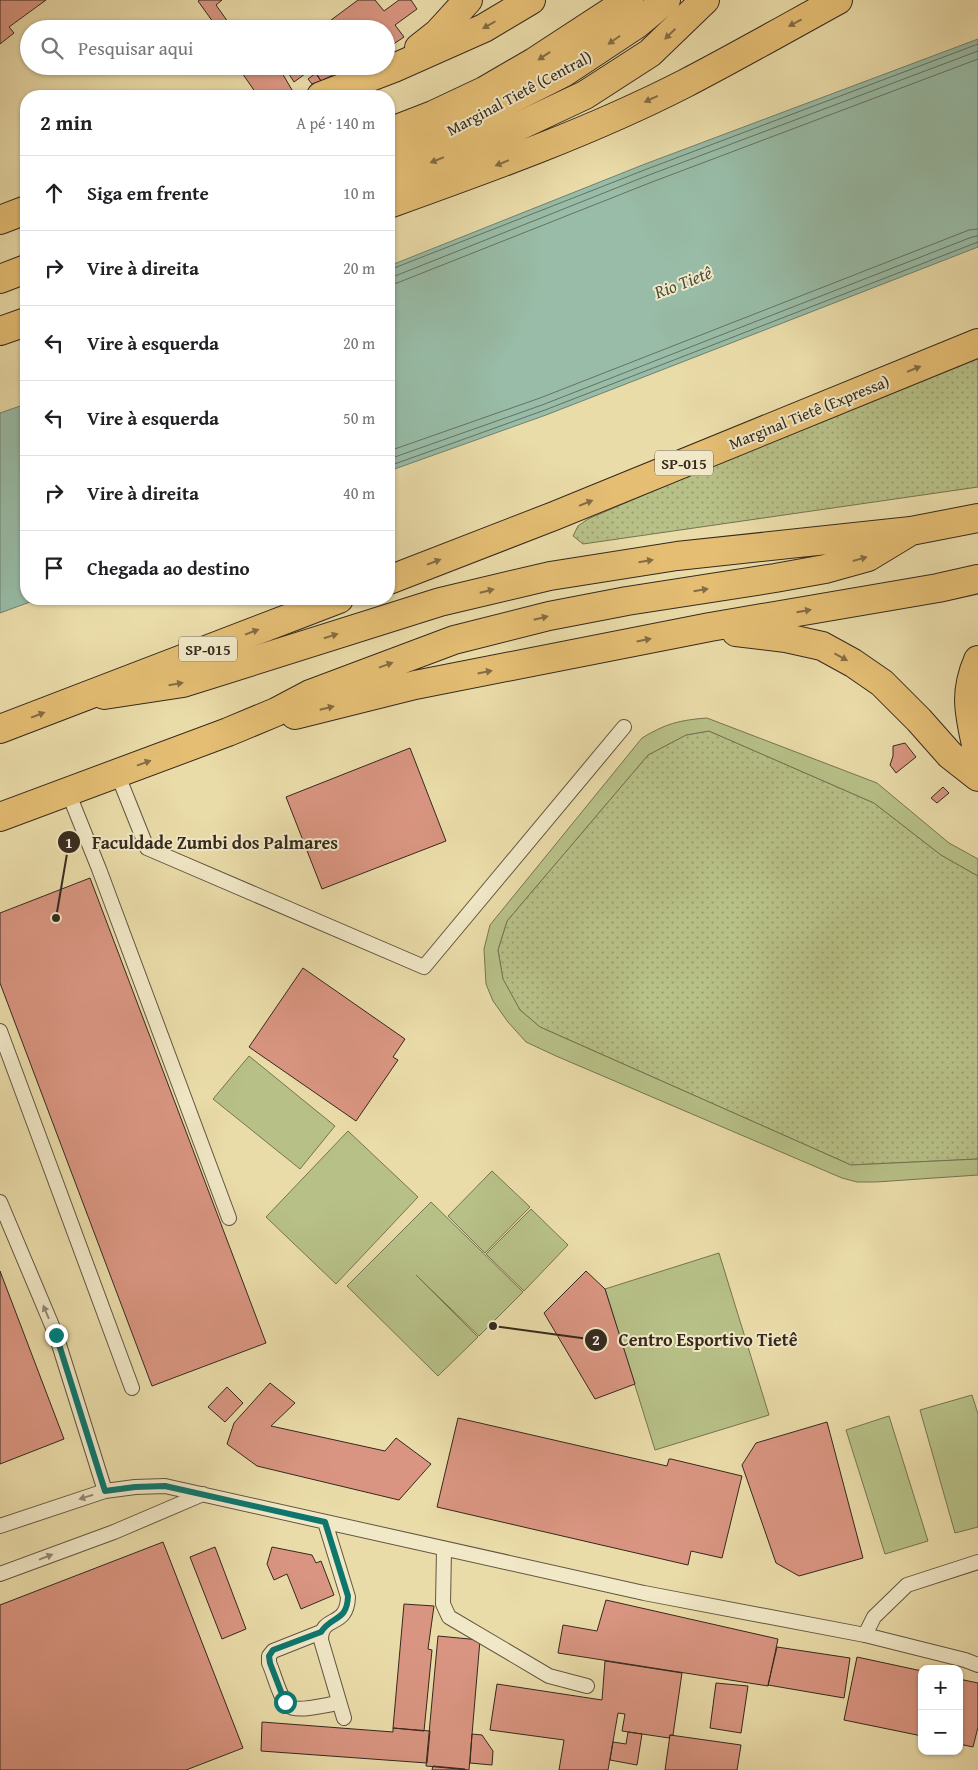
<!DOCTYPE html>
<html lang="pt">
<head>
<meta charset="utf-8">
<style>
	:root { --surface:#fff; --page:#f6f6f6; --text:#202124; --muted:#757577; --line:#e0e0e0 }
	body { margin:0; font-family:"Gentium Book Plus",serif; background:var(--page); color:var(--text) }
	.controls { position:absolute; right:15px; bottom:15px; display:grid; overflow:hidden; border-radius:10px; box-shadow:0 1px 4px #0004 }
	.controls button { width:45px; height:45px; display:grid; place-items:center; padding:0; border:0; border-bottom:1px solid var(--line); background:var(--surface); color:var(--text); font:25px sans-serif }
	.stop { position:absolute; width:15px; height:15px; margin:-11px; border:4px solid #0f766e; border-radius:50%; background:#fff }
	.stop.end { background:#0f766e; border-color:#fff; box-shadow:0 1px 5px #0008 }
	.list { margin:0; padding:0; list-style:none }
	h2 { display:flex; justify-content:space-between; align-items:center; height:65px; margin:0; padding:0 20px; font-size:21px }
	h2 small { font-size:16px; font-weight:400; color:var(--muted) }
	.list li { display:grid; grid-template-columns:32px 1fr auto; gap:15px; align-items:center; box-sizing:border-box; height:75px; padding:0 20px; border-top:1px solid var(--line) }
	.list b { display:block; font-size:19px; white-space:nowrap }
	.list em { font-size:16px; font-style:normal; color:var(--muted) }
	.icon { flex:none; width:28px; height:28px; fill:none; stroke:currentColor; stroke-width:2; stroke-linecap:round; stroke-linejoin:round }
	.map { position:relative; flex:none; width:978px; height:1770px; overflow:hidden }
	.search { position:absolute; background:var(--surface); box-shadow:0 1px 4px #0004; left:20px; top:20px; width:375px; height:55px; display:flex; align-items:center; gap:12px; box-sizing:border-box; padding:0 18px; border-radius:28px; color:var(--muted); font-size:19px }
	.panel { position:absolute; background:var(--surface); box-shadow:0 1px 4px #0004; left:20px; top:90px; width:375px; height:515px; border-radius:20px }
	.map>svg:first-child { display:block }
	.grass { fill:url(#grass-dots); stroke:#767452 }
	.pitch { fill:#b7c087; stroke:#767452 }
	.water { fill:#98bca7; stroke:#708170 }
	.lines { fill:none; stroke-linecap:round; stroke-linejoin:round }
	.shore { stroke:#667262; stroke-width:1 }
	.building { fill:#d99581; stroke:#35291d }
	.service-casing { stroke:#625640; stroke-width:16 }
	.trunk-casing { stroke:#35291d; stroke-width:30 }
	.motorway-casing { stroke:#35291d; stroke-width:30 }
	.service { stroke:#f1e8c7; stroke-width:14 }
	.trunk { stroke:#e5be74; stroke-width:28 }
	.motorway { stroke:#e5be74; stroke-width:28 }
	.oneway { fill:#846c44 }
	.oneway2 { fill:#938872 }
	.route { stroke:#0f766e; stroke-width:6 }
	.labels { text-anchor:middle; dominant-baseline:central; stroke-width:4; stroke-linejoin:round; paint-order:stroke }
	.shield { fill:#f1e8c7; stroke:#6d6250; stroke-width:1 }
	.shield-label { font-size:15px; font-weight:bold; fill:#35291d }
	.street-label { font-size:16px; fill:#35291d; stroke:#f1e8c7 }
	.water-label { font-size:18px; font-style:italic; fill:#4e4e40; stroke:#f1e8c7 }
	.leader { fill:none; stroke:#35291d; stroke-width:2 }
	.callout-dot { fill:#35291d; stroke:#f1e8c7; stroke-width:2 }
	.mark-label { font-size:15px; text-anchor:middle; font-weight:bold; fill:#fff }
	.callout-label { font-size:18px; text-anchor:middle; font-weight:bold; fill:#35291d; stroke:#f1e8c7; stroke-width:4; stroke-linejoin:round; paint-order:stroke }
</style>
</head>
<body>
<div class="map">
<svg width="978" height="1770" viewBox="0 0 978 1770">
	<defs>
		<pattern id="grass-dots" width="8" height="8" patternUnits="userSpaceOnUse" patternTransform="scale(1.25)"><rect width="8" height="8" fill="#b7c087"/><path d="M2 2h.1M6 6h.1" fill="none" stroke="#969c6e" stroke-width="1.8" stroke-linecap="round"/></pattern>
	</defs>
	<rect width="100%" height="100%" fill="#eadca9"/>
	<filter id="stains"><feTurbulence type="fractalNoise" baseFrequency=".004" numOctaves="4"/><feColorMatrix values="0 0 0 0 .2 0 0 0 0 .09 0 0 0 0 .02 0 0 0 .5 -.17"/></filter>
	<radialGradient id="worn" r=".72"><stop offset=".6" stop-color="#630" stop-opacity="0"/><stop offset="1" stop-color="#630" stop-opacity=".3"/></radialGradient>
	<path class="grass" d="M978 352V487L583 544 573 536 578 526 588 519Z
		M709 731 874 803 941 855 978 876V1159L851 1165 540 1027 520 1010 503 980 498 950 507 921 648 755 686 735Z"/>
	<path class="pitch" d="M707 718 877 783 949 843 978 859V876L941 855 874 803 709 731 686 735 648 755 507 921 498 950 503 979 520 1010 540 1027 851 1165 978 1159V1175L876 1182H857L842 1178 556 1056 526 1042 508 1022 493 1001 486 984 484 949 490 925 642 738C665 724 679 720 707 718Z
		M249 1056 335 1126 300 1169 213 1099Z
		M348 1131 418 1197 336 1284 266 1217Z
		M492 1171 530 1207 485 1253 448 1216Z
		M431 1202 523 1292 479 1336 416 1275 478 1337 438 1376 347 1286Z
		M531 1209 568 1245 524 1291 486 1254Z
		M719 1253 769 1415 655 1450 605 1289Z
		M972 1395 978 1414V1527L955 1533 920 1410Z
		M889 1416 928 1541 885 1554 846 1430Z"/>
	<path class="water" d="M978 39V247L546 415 389 471V266L645 164Z
		M26 404V599H38L0 613V413Z"/>
	<g class="lines">
		<path class="shore" d="M389 270 647 169 978 44
			M389 276H395L649 175 978 51
			M389 284 397 283 652 182 978 59
			M389 451 540 398 969 230 978 229
			M389 459 542 405 972 237 978 236
			M389 466 545 410 978 242"/>
	</g>
	<path class="building" d="M0 0H46L9 27 14 33 0 44Z
		M200 0H222L216 5 233 29H218L198 1Z
		M358 0H375L384 11 399 0H411L417 9 395 25 404 37 386 49V29H355L349 21 339 29H319Z
		M247 66H278L292 90 276 96H258L240 70Z
		M294 66H300L305 74 294 82 287 71Z
		M311 66H344L331 76 321 81Z
		M316 73 321 81 312 84 308 79Z
		M905 743 916 757 896 773 890 765 893 756V746Z
		M410 748 446 841 322 889 286 797Z
		M943 787 949 793 937 803 931 798Z
		M90 878 266 1343 152 1386 0 983V913Z
		M303 968 405 1039 393 1057 398 1060 356 1121 249 1047Z
		M0 1271 64 1439 0 1464Z
		M586 1271 605 1289 635 1384 595 1399 544 1313Z
		M270 1383 295 1403 271 1426 385 1451 396 1438 431 1464 399 1500 257 1466 227 1444 234 1423Z
		M227 1387 243 1403 225 1422 208 1407Z
		M458 1418 667 1466 669 1459H671L742 1476 722 1558 691 1551 688 1565 437 1507Z
		M827 1422 863 1558 799 1576 776 1563 742 1465 756 1443Z
		M163 1542 243 1748 186 1770H0V1605Z
		M215 1547 246 1629 222 1639 190 1557Z
		M272 1547 312 1555 316 1563 321 1561 334 1595 301 1609 287 1574 274 1580 267 1564Z
		M606 1600 778 1639 768 1686 558 1653 563 1625 597 1631Z
		M404 1604 434 1606 428 1649 432 1650 424 1731 393 1728Z
		M438 1636 480 1640 469 1770 426 1766Z
		M777 1647 850 1658 844 1698 768 1685Z
		M857 1657 922 1671V1736L844 1720Z
		M605 1661 682 1673 673 1735H670L669 1738 622 1731 625 1714 618 1713 608 1770H559L564 1740 490 1730 497 1684 602 1700Z
		M959 1679 978 1683V1727L973 1747 959 1744Z
		M716 1683 748 1686 741 1733 710 1728Z
		M262 1722 393 1732V1728L430 1731 427 1763 261 1751Z
		M628 1732 642 1734 637 1765 610 1760 613 1742 626 1744Z
		M472 1734 482 1735 493 1751 492 1765 470 1763Z
		M670 1735 741 1745 737 1770H665Z
		M433 1766 465 1769V1770H432Z"/>
	<g class="lines">
		<defs>
			<path id="service" d="M117 773 147 848 424 967 624 727
				M68 792 99 869 229 1218
				M0 1031 132 1388
				M0 1202 56 1335 105 1491
				M325 1522 348 1597C347 1629 321 1614 321 1640L344 1718
				M0 1526 105 1491 135 1487 165 1486 644 1593 865 1635 965 1660 978 1665
				M444 1549 443 1604 449 1617 549 1676 587 1686
				M0 1574 114 1532 203 1494
				M321 1632 273 1651 269 1656V1663C274 1673 280 1700 289 1706 297 1713 328 1704 339 1703
				M865 1635 874 1617 907 1585 978 1562"/>
			<path id="trunk" d="M419 48 438 33 468 0
				M321 96 394 68 484 28 531 0
				M389 132 433 115 484 91 534 62 629 0
				M389 154 448 131 563 73 637 24 666 0
				M0 220 26 210
				M0 279 26 269
				M736 632 786 638 822 646 853 663 882 683 919 720 950 755 978 777
				M978 660C962 697 971 718 978 755
				M104 695 183 683 440 602 550 576 677 556 911 531 978 518
				M295 715 415 685 710 627 938 588 978 579
				M0 817 228 732 276 712 310 694 454 640 549 616 627 601 775 578 825 569 868 557 911 531"/>
			<path id="motorway" d="M389 179 504 133 585 95 650 53 705 0
				M389 204C489 168 590 132 684 84 736 57 787 28 838 0
				M0 331 26 322
				M389 580 554 516 978 343
				M0 729 339 599"/>
		</defs>
		<use href="#service" class="service-casing"/>
		<use href="#trunk" class="trunk-casing"/>
		<use href="#motorway" class="motorway-casing"/>
		<use href="#service" class="service"/>
		<use href="#trunk" class="trunk"/>
		<use href="#motorway" class="motorway"/>
	</g>
	<defs><path id="oneway-solid" d="M-6-.8H1V-3.2L6.5 0L1 3.2V.8H-6Z" transform="scale(1.25)"/></defs>
	<g class="oneway">
		<use href="#oneway-solid" transform="translate(795 23) rotate(152)"/>
		<use href="#oneway-solid" transform="translate(489 25) rotate(150)"/>
		<use href="#oneway-solid" transform="translate(670 34) rotate(136)"/>
		<use href="#oneway-solid" transform="translate(614 40) rotate(145)"/>
		<use href="#oneway-solid" transform="translate(544 56) rotate(146)"/>
		<use href="#oneway-solid" transform="translate(651 99) rotate(155)"/>
		<use href="#oneway-solid" transform="translate(437 160) rotate(158)"/>
		<use href="#oneway-solid" transform="translate(502 163) rotate(158)"/>
		<use href="#oneway-solid" transform="translate(914 369) rotate(-22)"/>
		<use href="#oneway-solid" transform="translate(586 503) rotate(-22)"/>
		<use href="#oneway-solid" transform="translate(860 559) rotate(-16)"/>
		<use href="#oneway-solid" transform="translate(646 561) rotate(-9)"/>
		<use href="#oneway-solid" transform="translate(434 562) rotate(-21)"/>
		<use href="#oneway-solid" transform="translate(701 590) rotate(-9)"/>
		<use href="#oneway-solid" transform="translate(487 591) rotate(-14)"/>
		<use href="#oneway-solid" transform="translate(804 611) rotate(-10)"/>
		<use href="#oneway-solid" transform="translate(541 618) rotate(-14)"/>
		<use href="#oneway-solid" transform="translate(252 632) rotate(-21)"/>
		<use href="#oneway-solid" transform="translate(331 636) rotate(-17)"/>
		<use href="#oneway-solid" transform="translate(644 640) rotate(-11)"/>
		<use href="#oneway-solid" transform="translate(841 657) rotate(29)"/>
		<use href="#oneway-solid" transform="translate(386 665) rotate(-20)"/>
		<use href="#oneway-solid" transform="translate(485 672) rotate(-11)"/>
		<use href="#oneway-solid" transform="translate(176 684) rotate(-10)"/>
		<use href="#oneway-solid" transform="translate(327 708) rotate(-14)"/>
		<use href="#oneway-solid" transform="translate(38 715) rotate(-21)"/>
		<use href="#oneway-solid" transform="translate(144 763) rotate(-20)"/>
	</g>
	<g class="oneway2">
		<use href="#oneway-solid" transform="translate(46 1312) rotate(-113)"/>
		<use href="#oneway-solid" transform="translate(86 1497) rotate(162)"/>
		<use href="#oneway-solid" transform="translate(46 1557) rotate(-21)"/>
	</g>
	<g class="lines">
		<path class="route" d="M56 1335 105 1491 135 1487 165 1486 325 1522 348 1596C347 1622 332 1615 321 1632L273 1650 269 1656 270 1663 285 1702"/>
	</g>
	<g class="labels">
		<g class="shield">
			<rect x="655" y="450.5" width="58" height="25" rx="4"/>
			<rect x="179" y="636.5" width="58" height="25" rx="4"/>
		</g>
		<g class="shield-label">
			<text x="684" y="463">SP-015</text>
			<text x="208" y="649">SP-015</text>
		</g>
		<g class="street-label">
			<text transform="translate(519 93) rotate(-28)">Marginal Tietê (Central)</text>
			<text transform="translate(809 412) rotate(-22)">Marginal Tietê (Expressa)</text>
		</g>
		<g class="water-label">
			<text transform="translate(683 282) rotate(-21)">Rio Tietê</text>
		</g>
	</g>
	<path class="leader" d="M56 918L69 842M493 1326L596 1340"/>
	<g class="callout-dot">
		<circle cx="56" cy="918" r="5"/>
		<circle cx="493" cy="1326" r="5"/>
		<circle cx="69" cy="842" r="12"/>
		<circle cx="596" cy="1340" r="12"/>
	</g>
	<g class="mark-label">
		<text x="69" y="848">1</text>
		<text x="596" y="1345">2</text>
	</g>
	<g class="callout-label">
		<text x="215" y="849">Faculdade Zumbi dos Palmares</text>
		<text x="708" y="1346">Centro Esportivo Tietê</text>
	</g>
	<rect width="100%" height="100%" filter="url(#stains)"/>
	<rect width="100%" height="100%" fill="url(#worn)"/>
</svg>
<div class="controls">
<button>+</button>
<button>−</button>
</div>
<div class="stop" style="left:285px;top:1702px"></div>
<div class="stop end" style="left:56px;top:1335px"></div>
<div class="search"><svg class="icon" aria-label="search" viewBox="0 0 24 24"><circle cx="10" cy="10" r="6"/><path d="M15 15l6 6"/></svg>Pesquisar aqui</div>
<section class="panel">
<h2>2 min<small>A pé · 140 m</small></h2>
<ul class="list">
<li><svg class="icon" aria-label="ahead" viewBox="0 0 24 24"><path d="M12 20V5M6 11l6-6 6 6"/></svg><div><b>Siga em frente</b></div><em>10 m</em></li>
<li><svg class="icon" aria-label="right" viewBox="0 0 24 24"><path d="M7 20v-9h11M14 6l5 5-5 5"/></svg><div><b>Vire à direita</b></div><em>20 m</em></li>
<li><svg class="icon" aria-label="left" viewBox="0 0 24 24"><path d="M17 20v-9H6M10 6l-5 5 5 5"/></svg><div><b>Vire à esquerda</b></div><em>20 m</em></li>
<li><svg class="icon" aria-label="left" viewBox="0 0 24 24"><path d="M17 20v-9H6M10 6l-5 5 5 5"/></svg><div><b>Vire à esquerda</b></div><em>50 m</em></li>
<li><svg class="icon" aria-label="right" viewBox="0 0 24 24"><path d="M7 20v-9h11M14 6l5 5-5 5"/></svg><div><b>Vire à direita</b></div><em>40 m</em></li>
<li><svg class="icon" aria-label="arrive" viewBox="0 0 24 24"><path d="M6 21V4h12l-3 4 3 4H6"/></svg><div><b>Chegada ao destino</b></div></li>
</ul>
</section>
</div>
</body>
</html>
